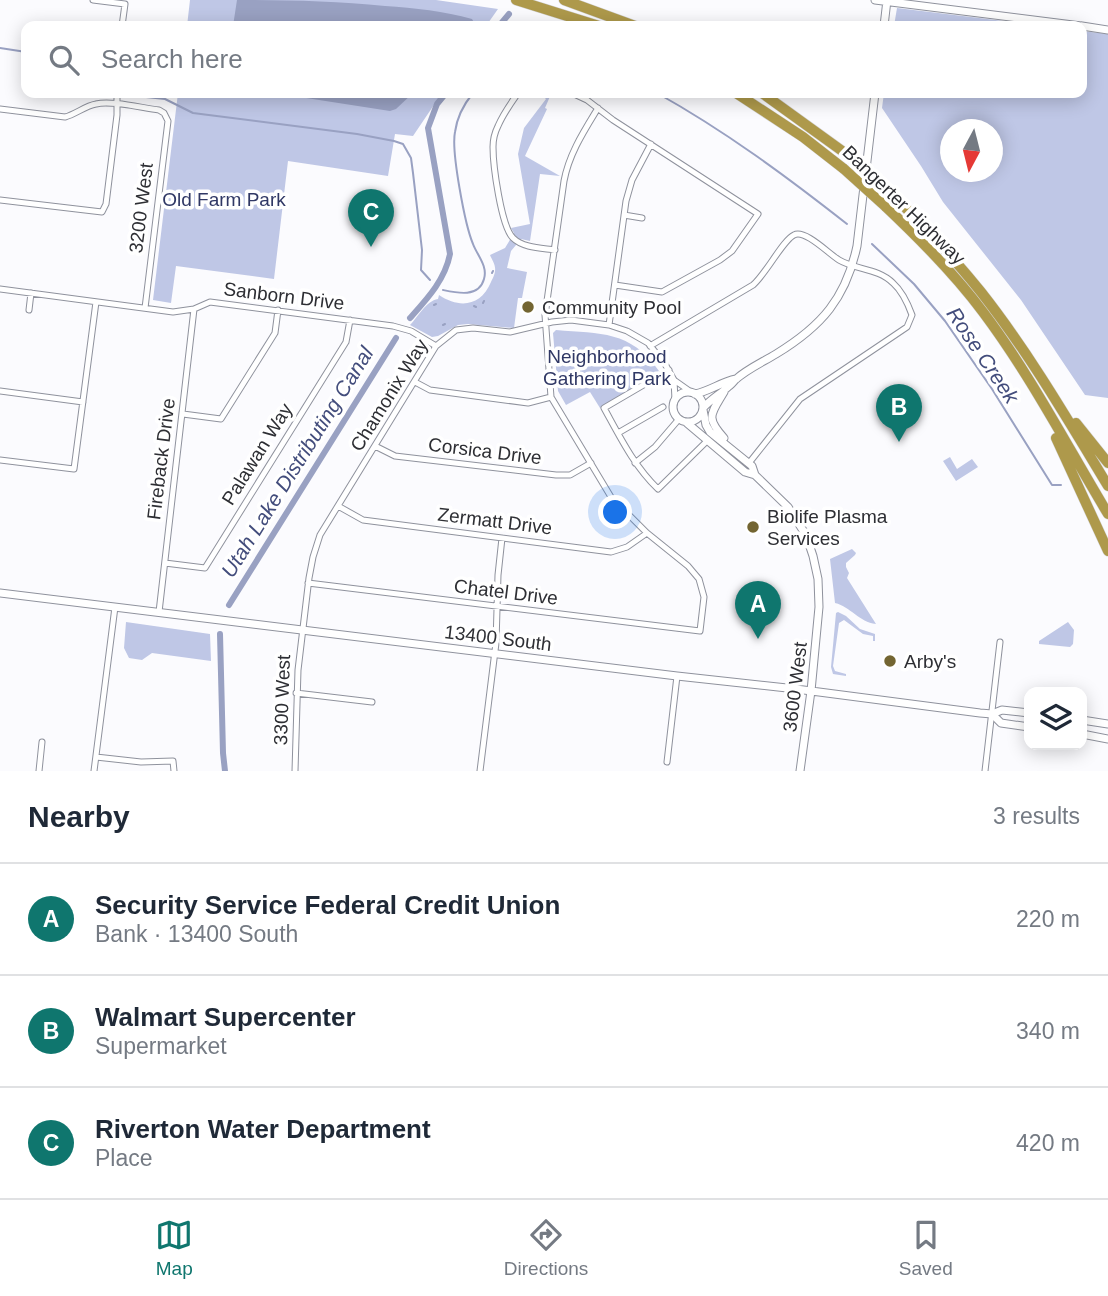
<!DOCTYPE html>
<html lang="en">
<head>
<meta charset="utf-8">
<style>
	:root { --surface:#fff; --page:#f6f6f7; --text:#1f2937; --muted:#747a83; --line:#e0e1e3; --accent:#0f766e }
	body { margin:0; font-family:Arial,sans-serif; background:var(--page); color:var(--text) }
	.controls { position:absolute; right:21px; bottom:21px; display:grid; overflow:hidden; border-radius:14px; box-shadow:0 4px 18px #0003 }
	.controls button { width:63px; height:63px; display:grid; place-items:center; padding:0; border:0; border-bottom:2px solid var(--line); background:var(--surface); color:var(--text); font:35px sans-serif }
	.compass { position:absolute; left:940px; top:119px; width:63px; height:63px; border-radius:50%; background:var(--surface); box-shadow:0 4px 18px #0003; rotate:187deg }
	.you { position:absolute; left:616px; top:513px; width:24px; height:24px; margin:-18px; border:5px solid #fff; border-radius:50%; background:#1a73e8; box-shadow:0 0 0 10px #1a73e833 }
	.badge { display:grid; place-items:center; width:46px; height:46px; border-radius:50%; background:var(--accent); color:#fff; font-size:23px; font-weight:700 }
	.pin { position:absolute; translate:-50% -58px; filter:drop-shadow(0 2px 4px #0008) }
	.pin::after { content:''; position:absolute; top:37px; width:24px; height:21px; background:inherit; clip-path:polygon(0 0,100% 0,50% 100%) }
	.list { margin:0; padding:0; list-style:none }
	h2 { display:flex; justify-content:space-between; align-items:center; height:91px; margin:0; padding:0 28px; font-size:30px }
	h2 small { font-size:23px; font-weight:400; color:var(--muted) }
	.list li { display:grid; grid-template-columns:46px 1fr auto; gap:21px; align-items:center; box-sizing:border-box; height:112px; padding:0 28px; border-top:2px solid var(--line) }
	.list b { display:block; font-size:26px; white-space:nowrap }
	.list p { margin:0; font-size:23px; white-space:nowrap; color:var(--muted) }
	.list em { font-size:23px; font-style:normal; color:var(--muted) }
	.icon { flex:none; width:38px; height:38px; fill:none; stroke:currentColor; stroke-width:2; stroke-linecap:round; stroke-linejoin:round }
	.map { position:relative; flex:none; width:1108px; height:771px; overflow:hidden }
	.search { position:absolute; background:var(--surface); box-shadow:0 4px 18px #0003; left:21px; right:21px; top:21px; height:77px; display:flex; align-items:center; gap:18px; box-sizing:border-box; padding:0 24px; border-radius:14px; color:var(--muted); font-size:26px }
	.sheet { height:427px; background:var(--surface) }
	nav { display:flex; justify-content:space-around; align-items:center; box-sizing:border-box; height:98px; border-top:2px solid var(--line); background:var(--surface); font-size:19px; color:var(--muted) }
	nav a { display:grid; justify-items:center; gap:4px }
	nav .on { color:var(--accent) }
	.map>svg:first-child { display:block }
	.green { fill:#bfc7e6; fill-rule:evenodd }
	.water { fill:#99a1c2 }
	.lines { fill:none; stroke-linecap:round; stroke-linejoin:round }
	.stream { stroke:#99a1c2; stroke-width:2 }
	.canal { stroke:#99a1c2; stroke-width:6 }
	.street-casing { stroke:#8f929d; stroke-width:7 }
	.secondary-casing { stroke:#8f929d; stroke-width:9 }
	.highway-casing { stroke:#d5d5d6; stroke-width:11 }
	.street { stroke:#fff; stroke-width:5 }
	.secondary { stroke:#fff; stroke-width:7 }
	.highway { stroke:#ae994b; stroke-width:10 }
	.highway-bridge-casing { stroke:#d5d5d6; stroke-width:11; stroke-linecap:butt }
	.highway-bridge { stroke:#ae994b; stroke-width:10 }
	.poi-dot { fill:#736532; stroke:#fff; stroke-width:2.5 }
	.labels { text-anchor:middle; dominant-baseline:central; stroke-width:7; stroke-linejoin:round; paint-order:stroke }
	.park-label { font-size:19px; fill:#303865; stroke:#fff }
	.street-label { font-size:19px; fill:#2e2f34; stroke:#fff }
	.poi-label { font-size:19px; fill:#2e2f34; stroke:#fff; text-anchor:start }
	.water-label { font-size:21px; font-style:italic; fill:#434d7c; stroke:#fff }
</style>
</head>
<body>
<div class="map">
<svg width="1108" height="771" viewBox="0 0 1108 771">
	<rect width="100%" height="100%" fill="#fbfbfe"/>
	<path class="green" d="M190 0H436L498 9 486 26H187Z
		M897 8 1045 26H894Z
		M1082 31 1108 34V398L1085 395 1021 300 943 202 921 166 882 108 884 93H1082ZM950 130H992V172H950Z
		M178 93H442L413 136 395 134 388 176 288 161 274 279 176 266 171 303 153 300Z
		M540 93 551 94 545 108 547 109 525 156 560 176 540 174 530 241 521 239 511 251 507 268 527 272 522 298H518L514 328 468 324 458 325 438 336 432 337 410 325C418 317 426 301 438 299L439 295C460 309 481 306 491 282 492 280 495 274 495 271 496 265 492 260 490 255L505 248 514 233 511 228 530 224 518 154 524 128 546 99Z
		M556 330C601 334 630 330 659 371L600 408 590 392 566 405 558 391 553 333Z
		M950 457 957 469 972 459 978 467 956 481 943 461Z
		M852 549 856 553 855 555 846 563V567L849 573 847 578 876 624C859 622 851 607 835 603L830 559Z
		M838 612 846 616 860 629 875 634V641H873V636L863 634 844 620 839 623 833 666 835 671 846 674V676L833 674 831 667 836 613Z
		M126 622 210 634 211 661 152 653 142 660 129 658 124 648Z
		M1068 622 1074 630 1073 644 1070 647 1039 644V641Z"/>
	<path class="water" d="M237 0C287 0 336 1 385 6 415 8 444 11 472 19L476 26H233Z
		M274 93H413L396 109 390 111Z"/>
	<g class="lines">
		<path class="stream" d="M0 48 26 52
			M657 93C725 131 786 176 847 224
			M127 95 165 99 193 113 357 134 394 141 403 144 411 158 413 173 422 250 421 270 430 280
			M872 244 914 284 945 321 992 389 1052 485H1061
			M492 273 493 271
			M443 290C457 293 479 298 484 279 488 266 477 255 473 244 465 225 451 151 455 132 457 117 464 104 473 93
			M483 303 484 301
			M434 305 436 304
			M474 306 476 307
			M443 325 445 324"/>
		<path class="canal" d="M499 26 509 14
			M410 318C427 299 445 280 450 254L428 128 437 104 446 93
			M229 605 396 338
			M220 634 223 753 225 771"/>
		<defs>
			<path id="street" d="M93 0 125 4 122 26
				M518 93C511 103 503 114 498 126 495 132 493 141 493 147 493 165 501 226 513 238 523 248 542 248 555 250
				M572 93 587 100 613 120 758 214 732 251 720 260 662 292 615 285
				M0 109 65 117C76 114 85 106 96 104 111 100 142 108 159 110L164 113 168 121 145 308
				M0 200 102 212 106 204 117 115V93
				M624 215 642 218
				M0 289 173 312 194 309 210 302 393 326 411 331 436 346
				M29 310 31 293
				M609 325 626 201 632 180 651 144
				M650 346 753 285C766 274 783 240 794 235 805 229 829 254 839 260 856 270 878 268 893 283 902 291 908 304 912 315L907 327 800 399 749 463
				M669 370 604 408C620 437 634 466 658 489L708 440
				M674 380 675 400
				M415 382 430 390 528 403 551 397
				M0 391 83 402
				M183 414 221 419 275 333 278 310
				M618 433 663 407
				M375 446 395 456 556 475H570L591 463
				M0 460 74 469 96 302
				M635 463 655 447 679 419
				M338 506 363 520 611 552 627 547 647 533
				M165 563 205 568 346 342 350 320
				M308 583 700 631 704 597 699 579 688 566 647 533 611 497 551 397 545 315 564 181C569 154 584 131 598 108
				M159 612 194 309
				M296 693 372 702
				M96 757 141 762 173 761 174 771
				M667 762 677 676
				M39 771 42 742
				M94 771 115 607
				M295 771 298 670 309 578 313 557 320 535 436 346 456 330 473 328 510 332 552 322 571 320 609 325 627 331 648 343 665 364 674 380 691 392
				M480 771 496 643 498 575 502 538
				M985 771 1000 642"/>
			<path id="secondary" d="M875 0 1081 26
				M884 26 887 0
				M1082 26 1108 30
				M673 407a15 15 0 1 1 30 0a15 15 0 1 1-30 0Z
				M695 394C710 391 721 382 736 379
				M703 408C711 399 719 395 728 387 729 387 735 380 735 380 747 369 763 362 776 354 822 326 846 298 857 246L875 93
				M703 410 706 425 710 432 752 466 755 475 788 507 806 535 813 556 818 579 819 607 811 691 800 771
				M687 423 745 472 755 475
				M724 438C705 417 711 414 724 392
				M0 593 677 676 796 689 980 713 992 714 1002 710 1029 713
				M992 714 1001 723 1029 727
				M1082 720 1108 724
				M1082 734 1108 739"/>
			<path id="highway" d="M516 0 599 26
				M564 0 635 26
				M736 93 803 137 844 169
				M762 93 845 153
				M887 189C920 222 952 256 981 292 1029 353 1068 420 1108 486
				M885 206C920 239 954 273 983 312 1031 376 1067 446 1108 514
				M1076 423 1108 463
				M1056 438 1108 551"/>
		</defs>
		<use href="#street" class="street-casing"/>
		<use href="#secondary" class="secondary-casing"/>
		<use href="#highway" class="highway-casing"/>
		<use href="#street" class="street"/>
		<use href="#secondary" class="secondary"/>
		<use href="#highway" class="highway"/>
		<defs>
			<path id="highway-bridge" d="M845 153 887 189
				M844 169 885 206"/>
		</defs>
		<use href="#highway-bridge" class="highway-bridge-casing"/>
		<use href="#highway-bridge" class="highway-bridge"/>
	</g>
	<g class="poi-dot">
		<circle cx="528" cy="307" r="7"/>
		<circle cx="753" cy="527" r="7"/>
		<circle cx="890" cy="661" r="7"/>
	</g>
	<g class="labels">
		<g class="park-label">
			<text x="224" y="199">Old Farm Park</text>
			<text x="607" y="356">Neighborhood<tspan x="607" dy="22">Gathering Park</tspan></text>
		</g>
		<g class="street-label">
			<text transform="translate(904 205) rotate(44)">Bangerter Highway</text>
			<text transform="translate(141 208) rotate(-83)">3200 West</text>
			<text transform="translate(284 296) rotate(7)">Sanborn Drive</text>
			<text transform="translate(389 395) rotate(-58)">Chamonix Way</text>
			<text transform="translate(485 451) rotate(7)">Corsica Drive</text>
			<text transform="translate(257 454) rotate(-58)">Palawan Way</text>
			<text transform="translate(161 459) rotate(-83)">Fireback Drive</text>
			<text transform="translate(495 521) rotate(7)">Zermatt Drive</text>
			<text transform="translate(506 592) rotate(7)">Chatel Drive</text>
			<text transform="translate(498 638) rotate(7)">13400 South</text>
			<text transform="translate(795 687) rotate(-83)">3600 West</text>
			<text transform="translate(282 700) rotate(-88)">3300 West</text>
		</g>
		<g class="poi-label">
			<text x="542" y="307">Community Pool</text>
			<text x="767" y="516">Biolife Plasma<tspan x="767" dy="22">Services</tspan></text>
			<text x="904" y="661">Arby's</text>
		</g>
		<g class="water-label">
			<text transform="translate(983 355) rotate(56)">Rose Creek</text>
			<text transform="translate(297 462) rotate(-58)">Utah Lake Distributing Canal</text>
		</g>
	</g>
</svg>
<div class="controls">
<button><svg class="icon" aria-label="layers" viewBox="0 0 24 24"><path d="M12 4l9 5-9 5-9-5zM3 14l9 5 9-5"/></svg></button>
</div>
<svg class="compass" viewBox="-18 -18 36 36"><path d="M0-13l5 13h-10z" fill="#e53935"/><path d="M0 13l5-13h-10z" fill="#747a83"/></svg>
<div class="you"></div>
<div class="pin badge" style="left:758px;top:639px">A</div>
<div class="pin badge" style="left:899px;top:442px">B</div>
<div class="pin badge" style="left:371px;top:247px">C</div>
<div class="search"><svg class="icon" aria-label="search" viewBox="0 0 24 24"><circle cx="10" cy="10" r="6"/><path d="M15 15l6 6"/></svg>Search here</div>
</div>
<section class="sheet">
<h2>Nearby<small>3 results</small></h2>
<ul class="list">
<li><span class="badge">A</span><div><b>Security Service Federal Credit Union</b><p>Bank · 13400 South</p></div><em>220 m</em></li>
<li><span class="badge">B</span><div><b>Walmart Supercenter</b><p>Supermarket</p></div><em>340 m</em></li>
<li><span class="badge">C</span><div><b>Riverton Water Department</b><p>Place</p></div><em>420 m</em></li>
</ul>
</section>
<nav>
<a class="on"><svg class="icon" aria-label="map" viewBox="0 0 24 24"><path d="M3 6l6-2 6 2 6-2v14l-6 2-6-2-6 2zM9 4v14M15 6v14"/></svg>Map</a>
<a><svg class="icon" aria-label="directions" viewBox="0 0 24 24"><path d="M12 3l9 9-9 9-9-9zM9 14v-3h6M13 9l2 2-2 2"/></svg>Directions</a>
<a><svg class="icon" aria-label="saved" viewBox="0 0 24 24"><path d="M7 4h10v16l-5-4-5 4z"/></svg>Saved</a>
</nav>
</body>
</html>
